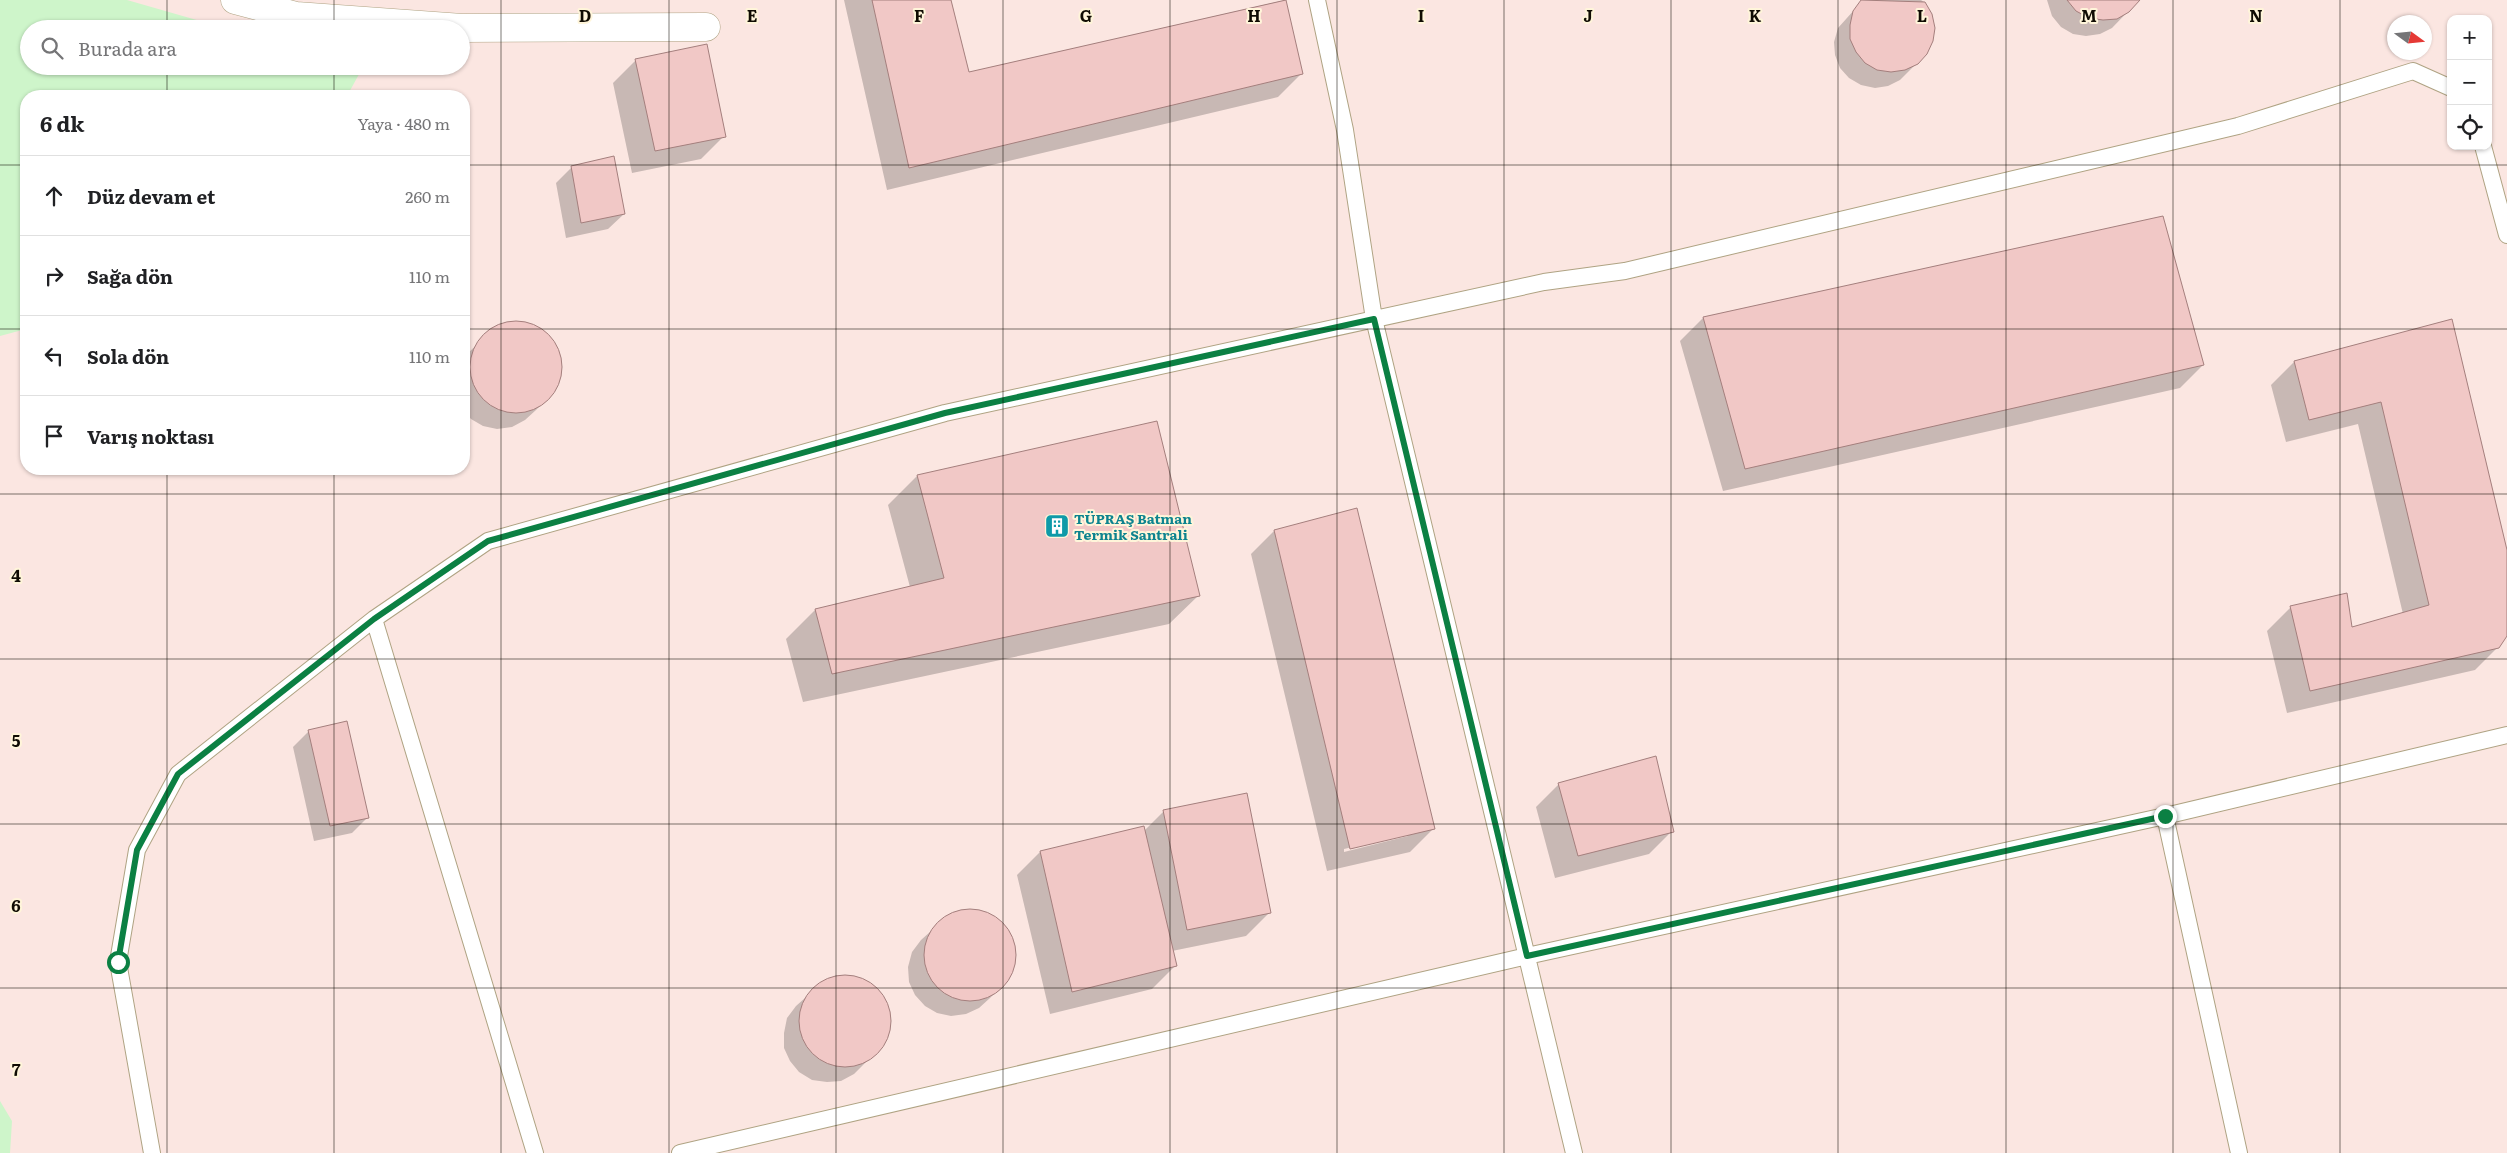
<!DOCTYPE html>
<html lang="tr">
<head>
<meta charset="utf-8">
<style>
	:root { --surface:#fff; --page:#f2f2f2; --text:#202124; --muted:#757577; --line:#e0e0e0 }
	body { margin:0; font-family:Literata,serif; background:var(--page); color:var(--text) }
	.controls { position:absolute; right:15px; top:15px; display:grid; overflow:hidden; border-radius:10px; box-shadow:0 1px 4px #0004 }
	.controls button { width:45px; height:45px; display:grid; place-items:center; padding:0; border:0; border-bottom:1px solid var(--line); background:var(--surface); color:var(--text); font:25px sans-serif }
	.compass { position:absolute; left:2387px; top:15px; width:45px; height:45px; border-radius:50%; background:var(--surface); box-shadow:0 1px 4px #0004; rotate:105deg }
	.stop { position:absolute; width:15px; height:15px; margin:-11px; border:4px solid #0b8043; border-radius:50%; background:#fff }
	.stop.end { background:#0b8043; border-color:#fff; box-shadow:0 1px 5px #0008 }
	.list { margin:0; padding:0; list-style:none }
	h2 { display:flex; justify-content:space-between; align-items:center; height:65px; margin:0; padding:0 20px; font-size:21px }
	h2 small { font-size:16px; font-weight:400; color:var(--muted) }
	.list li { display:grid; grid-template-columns:32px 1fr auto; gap:15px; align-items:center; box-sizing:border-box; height:80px; padding:0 20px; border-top:1px solid var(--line) }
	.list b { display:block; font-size:19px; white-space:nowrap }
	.list em { font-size:16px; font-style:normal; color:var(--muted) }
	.icon { flex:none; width:28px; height:28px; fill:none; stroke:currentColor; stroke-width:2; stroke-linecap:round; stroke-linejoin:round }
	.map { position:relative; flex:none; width:2507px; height:1153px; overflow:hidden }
	.search { position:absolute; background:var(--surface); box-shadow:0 1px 4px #0004; left:20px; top:20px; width:450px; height:55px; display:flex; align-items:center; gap:12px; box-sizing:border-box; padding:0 18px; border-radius:28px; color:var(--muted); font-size:19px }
	.panel { position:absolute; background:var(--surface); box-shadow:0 1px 4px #0004; left:20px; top:90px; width:450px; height:385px; border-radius:20px }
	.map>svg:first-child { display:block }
	.industrial { fill:#fbe6e1; fill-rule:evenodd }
	.green { fill:#cef5ca }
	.shadow { fill:#0003; fill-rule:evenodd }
	.building { fill:#f1c8c6; stroke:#a47f7d }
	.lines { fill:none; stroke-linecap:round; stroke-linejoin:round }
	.service-casing { stroke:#afa383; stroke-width:18 }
	.minor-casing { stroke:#afa383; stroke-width:29 }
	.service { stroke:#fff; stroke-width:16 }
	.minor { stroke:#fff; stroke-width:28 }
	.route { stroke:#0b8043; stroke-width:6 }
	.grid { fill:none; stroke:#100c03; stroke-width:1; stroke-opacity:0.55 }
	.labels { text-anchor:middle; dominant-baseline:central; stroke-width:4; stroke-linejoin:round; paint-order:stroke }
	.culture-label { font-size:14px; font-weight:bold; fill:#0d838f; stroke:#fff5da; text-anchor:start }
	.grid-label { font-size:16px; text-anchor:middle; font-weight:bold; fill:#100c03; stroke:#fff5da; stroke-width:4; stroke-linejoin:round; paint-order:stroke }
</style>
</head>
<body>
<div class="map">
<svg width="2507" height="1153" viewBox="0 0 2507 1153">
	<rect width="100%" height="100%" fill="#fff5da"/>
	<path class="industrial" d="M0 0H2507V1153H0ZM2451 19H2488V146H2451ZM2394 22H2424V52H2394ZM29 29H461V66H29ZM26 96H464V469H26Z"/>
	<path class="green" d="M0 0H127L228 29H29V66L363 67 347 96H26V329L0 336Z
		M0 1101 12 1121 10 1153H0Z"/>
	<path class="shadow" d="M844 0H950L968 73 1285 0 1301 74 1278 97 887 190Z
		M1863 0H1921L1924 2 1917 63 1900 80 1888 86 1875 88 1861 85 1849 78 1840 68 1835 55 1834 42 1838 28Z
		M2047 0H2139L2112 28 2100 34 2086 36 2073 34 2061 27 2052 16Z
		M636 60 724 136 701 159 632 173 613 83Z
		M572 167 624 214 608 229 566 238 556 183Z
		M1703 318 2203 365 2180 388 1723 491 1680 341Z
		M2451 321 2507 555V633L2498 647 2475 670 2287 713 2267 631 2290 608 2351 628 2403 614 2358 424 2286 442 2271 385 2294 362Z
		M510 322 525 323 539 328 551 338 558 351 561 367 559 381 552 394 536 410 525 420 512 427 497 429 483 426 471 419 464 411V357L495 327Z
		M1156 423 1199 595 1169 624 803 702 786 639 815 610 910 587 888 505 917 476Z
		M1274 531 1433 829 1410 852 1327 871 1251 554ZM1408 834V836L1344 852V849Z
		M309 731 368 817 352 833 314 841 293 747Z
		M1559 784 1672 831 1649 854 1555 878 1536 807Z
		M1164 811 1269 913 1246 936 1172 951 1175 966 1152 989 1050 1014 1017 875 1040 852 1143 827 1144 831Z
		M964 910H979L993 916 1005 926 1012 939 1015 954 1012 968 1006 982 990 998 979 1008 966 1014 951 1016 937 1013 925 1006 915 995 909 982 908 967 912 952 921 940 950 914Z
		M839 976 854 977 868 982 879 992 887 1005 890 1020 888 1034 881 1048 864 1064 854 1074 841 1081 827 1082 812 1080 799 1072 790 1061 784 1048V1033L787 1018 796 1006 824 981Z"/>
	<path class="building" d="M872 0H951L969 72 1286 0 1303 74 909 168Z
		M1861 0 1925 2 1932 14 1935 28 1933 41 1927 54 1918 64 1905 70 1891 72 1877 70 1865 63 1856 52 1850 39V25L1853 11Z
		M2067 0H2140L2129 12 2117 19 2103 20 2089 18 2076 11Z
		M707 44 726 137 655 151 635 59Z
		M614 156 625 214 581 223 571 166Z
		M2163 216 2204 365 1745 469 1703 317Z
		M2452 319 2507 550V636L2499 648 2310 691 2290 606 2347 593 2352 627 2429 605 2381 402 2309 420 2294 361Z
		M470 367a46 46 0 1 1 92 0a46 46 0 1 1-92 0Z
		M1157 421 1200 596 832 674 815 609 944 578 917 475Z
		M1357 508 1435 829 1350 849 1274 530Z
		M347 721 369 818 330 826 308 730Z
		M1656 756 1674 832 1578 856 1558 783Z
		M1247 793 1271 913 1187 930 1163 810Z
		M1144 826 1177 966 1072 992 1040 851Z
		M924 955a46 46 0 1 1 92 0a46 46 0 1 1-92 0Z
		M799 1021a46 46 0 1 1 92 0a46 46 0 1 1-92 0Z"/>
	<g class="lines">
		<defs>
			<path id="service" d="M1317 0 1345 130 1374 319 1574 1153
				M2483 146 2507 235
				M374 619 535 1153
				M2165 816 2239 1153
				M152 1153 118 962 137 850 178 774 374 619 488 541 945 413 1544 282 1625 271 2238 126 2413 71 2451 88
				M680 1153 1527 956 2165 816 2507 735"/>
			<path id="minor" d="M235 0 296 16 462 28 706 27"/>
		</defs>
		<use href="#service" class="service-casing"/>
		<use href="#minor" class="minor-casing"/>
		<use href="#service" class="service"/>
		<use href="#minor" class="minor"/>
	</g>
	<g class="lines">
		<path class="route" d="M118 962 137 850 178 774 374 619 488 541 945 413 1374 319 1527 956 2165 816"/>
	</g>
	<path class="grid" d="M167 0V29M334 0V29M501 0V1153M669 0V1153M836 0V1153M1003 0V1153M1170 0V1153M1337 0V1153M1504 0V1153M1671 0V1153M1838 0V1153M2006 0V1153M2173 0V1153M2340 0V1153M167 66V96M334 66V96M0 165H26M464 165H2507M0 329H26M464 329H2507M167 469V1153M334 469V1153M0 494H2507M0 659H2507M0 824H2507M0 988H2507"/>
	<defs>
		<symbol id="building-square" viewBox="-11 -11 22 22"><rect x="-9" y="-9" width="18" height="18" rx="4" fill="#0f9aa8" stroke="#fff5da"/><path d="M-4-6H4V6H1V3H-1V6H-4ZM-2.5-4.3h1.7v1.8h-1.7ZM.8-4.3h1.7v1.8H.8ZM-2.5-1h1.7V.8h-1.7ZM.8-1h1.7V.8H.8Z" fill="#fff"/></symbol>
	</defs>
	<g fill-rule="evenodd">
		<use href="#building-square" x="1043" y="512" width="28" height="28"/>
	</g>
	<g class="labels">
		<g class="culture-label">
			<text x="1074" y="518">TÜPRAŞ Batman<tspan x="1074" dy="16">Termik Santrali</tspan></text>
		</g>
	</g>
	<g class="grid-label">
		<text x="585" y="22">D</text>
		<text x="752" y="22">E</text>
		<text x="919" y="22">F</text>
		<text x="1086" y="22">G</text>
		<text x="1254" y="22">H</text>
		<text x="1421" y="22">I</text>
		<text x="1588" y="22">J</text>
		<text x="1755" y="22">K</text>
		<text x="1922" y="22">L</text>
		<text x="2089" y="22">M</text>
		<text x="2256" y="22">N</text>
		<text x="16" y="582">4</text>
		<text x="16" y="747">5</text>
		<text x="16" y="912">6</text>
		<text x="16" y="1076">7</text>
	</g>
</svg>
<div class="controls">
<button>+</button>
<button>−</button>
<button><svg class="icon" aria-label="locate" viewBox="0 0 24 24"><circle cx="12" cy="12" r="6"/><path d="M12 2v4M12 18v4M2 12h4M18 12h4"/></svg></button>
</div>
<svg class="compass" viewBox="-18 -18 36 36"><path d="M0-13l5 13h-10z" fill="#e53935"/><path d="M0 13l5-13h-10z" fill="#757577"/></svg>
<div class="stop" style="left:118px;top:962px"></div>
<div class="stop end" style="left:2165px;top:816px"></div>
<div class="search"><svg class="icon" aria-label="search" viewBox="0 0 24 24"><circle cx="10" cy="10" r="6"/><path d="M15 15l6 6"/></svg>Burada ara</div>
<section class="panel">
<h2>6 dk<small>Yaya · 480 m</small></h2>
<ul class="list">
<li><svg class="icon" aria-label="ahead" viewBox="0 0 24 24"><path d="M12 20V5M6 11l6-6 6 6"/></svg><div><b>Düz devam et</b></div><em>260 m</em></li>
<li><svg class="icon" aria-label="right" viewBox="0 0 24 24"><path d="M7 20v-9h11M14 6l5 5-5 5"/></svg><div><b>Sağa dön</b></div><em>110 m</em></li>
<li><svg class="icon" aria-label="left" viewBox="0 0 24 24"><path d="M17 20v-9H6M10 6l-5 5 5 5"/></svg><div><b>Sola dön</b></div><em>110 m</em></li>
<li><svg class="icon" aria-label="arrive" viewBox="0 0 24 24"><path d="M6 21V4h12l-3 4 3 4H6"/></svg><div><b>Varış noktası</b></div></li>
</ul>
</section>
</div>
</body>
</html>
